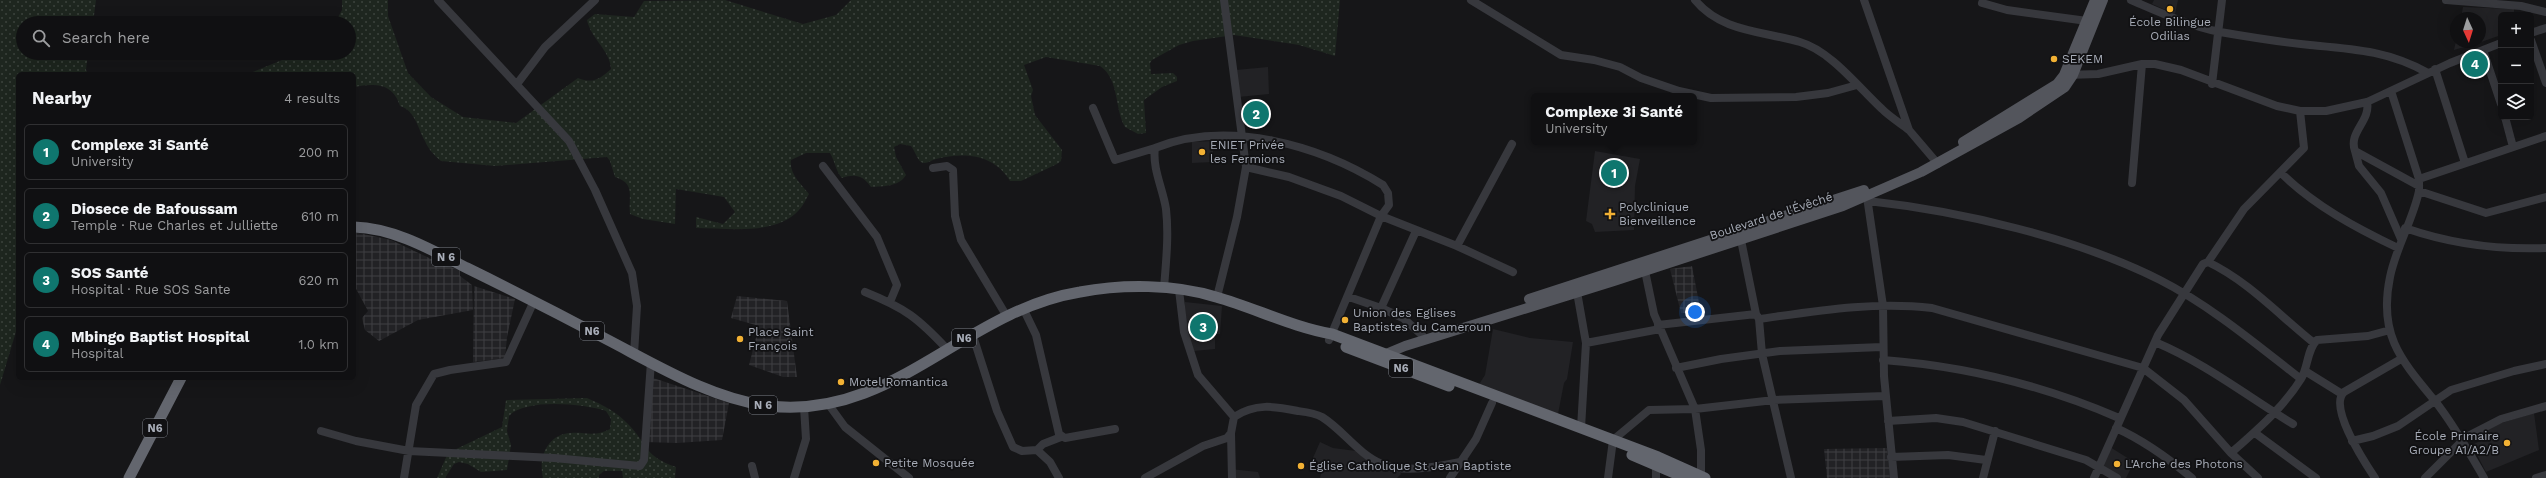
<!DOCTYPE html>
<html lang="en">
<head>
<meta charset="utf-8">
<style>
	:root { --surface:#101012; --page:#1e1e20; --text:#f1f3f6; --muted:#9c9d9f; --line:#303032; --accent:#0f766e }
	body { margin:0; font-family:"Work Sans",sans-serif; background:var(--page); color:var(--text) }
	.controls { position:absolute; right:12px; top:12px; display:grid; overflow:hidden; border-radius:6px; box-shadow:0 4px 16px #0002 }
	.controls button { width:36px; height:36px; display:grid; place-items:center; padding:0; border:0; border-bottom:1px solid var(--line); background:var(--surface); color:var(--text); font:20px sans-serif }
	.compass { position:absolute; left:2450px; top:12px; width:36px; height:36px; border-radius:50%; background:var(--surface); box-shadow:0 4px 16px #0002; rotate:176deg }
	.you { position:absolute; left:1695px; top:312px; width:14px; height:14px; margin:-10px; border:3px solid #fff; border-radius:50%; background:#1a73e8; box-shadow:0 0 0 6px #1a73e833 }
	.badge { display:grid; place-items:center; width:26px; height:26px; border-radius:50%; background:var(--accent); color:#fff; font-size:13px; font-weight:700 }
	.pin { position:absolute; translate:-50% -50%; border:2px solid #fff; box-shadow:0 1px 4px #0006 }
	.popup { position:absolute; left:1531px; top:93px; width:166px; height:52px; box-sizing:border-box; display:grid; place-content:center; border-radius:6px; background:var(--surface); filter:drop-shadow(0 1px 3px #0005); font-size:13px; white-space:nowrap; color:var(--muted) }
	.popup b { font-size:15px; color:var(--text) }
	.popup::after { content:''; position:absolute; left:50%; top:100%; margin-left:-8px; border:8px solid transparent; border-top-color:var(--surface) }
	.list { margin:0; padding:0; list-style:none }
	h2 { display:flex; justify-content:space-between; align-items:center; height:52px; margin:0; padding:0 16px; font-size:17px }
	h2 small { font-size:13px; font-weight:400; color:var(--muted) }
	.list li { display:grid; grid-template-columns:26px 1fr auto; gap:12px; align-items:center; box-sizing:border-box; height:56px; margin:0 8px 8px; padding:0 8px; border:1px solid var(--line); border-radius:6px }
	.list b { display:block; font-size:15px; white-space:nowrap }
	.list p { margin:0; font-size:13px; white-space:nowrap; color:var(--muted) }
	.list em { font-size:13px; font-style:normal; color:var(--muted) }
	.icon { flex:none; width:22px; height:22px; fill:none; stroke:currentColor; stroke-width:2; stroke-linecap:round; stroke-linejoin:round }
	.map { position:relative; flex:none; width:2546px; height:478px; overflow:hidden }
	.search { position:absolute; background:var(--surface); box-shadow:0 4px 16px #0002; left:16px; top:16px; width:340px; height:44px; display:flex; align-items:center; gap:10px; box-sizing:border-box; padding:0 14px; border-radius:22px; color:var(--muted); font-size:15px }
	.panel { position:absolute; background:var(--surface); box-shadow:0 4px 16px #0002; left:16px; top:72px; width:340px; height:308px; border-radius:6px }
	.map>svg:first-child { display:block }
	.built { fill:#222225 }
	.industrial { fill:url(#industrial-grid) }
	.grass { fill:url(#grass-dots) }
	.lines { fill:none; stroke-linecap:round; stroke-linejoin:round }
	.minor { stroke:#37383d; stroke-width:8 }
	.major { stroke:#53555c; stroke-width:10 }
	.highway { stroke:#63666e; stroke-width:11 }
	.poi-dot { fill:#f2b134; stroke:#111113; stroke-width:1.5 }
	.labels { text-anchor:middle; dominant-baseline:central; stroke-width:3.5; stroke-linejoin:round; paint-order:stroke }
	.shield { fill:#111113; stroke:#7b7e86; stroke-width:1 }
	.shield-label { font-size:11px; font-weight:bold; fill:#a8adb8 }
	.poi-label { font-size:12px; fill:#a8adb8; stroke:#111113; text-anchor:start }
	.street-label { font-size:12px; fill:#a8adb8; stroke:#111113 }
</style>
</head>
<body>
<div class="map">
<svg width="2546" height="478" viewBox="0 0 2546 478">
	<defs>
		<pattern id="industrial-grid" width="8" height="8" patternUnits="userSpaceOnUse"><rect width="8" height="8" fill="#222225"/><path d="M0 4h8M4 0v8" fill="none" stroke="#3f3f43"/></pattern>
		<pattern id="grass-dots" width="8" height="8" patternUnits="userSpaceOnUse"><rect width="8" height="8" fill="#1e261f"/><path d="M2 2h.1M6 6h.1" fill="none" stroke="#3c433d" stroke-width="1.8" stroke-linecap="round"/></pattern>
	</defs>
	<rect width="100%" height="100%" fill="#161618"/>
	<path class="built" d="M2154 0H2178L2175 14 2152 4Z
		M2463 7 2514 9V15H2501V35L2484 41 2454 50 2456 41 2480 42V18H2461Z
		M2482 52 2487 69 2468 75 2462 59Z
		M1268 67 1269 94 1238 97 1236 70Z
		M1213 141V162L1192 163V142Z
		M1595 151 1640 159 1635 186 1634 230 1595 232 1592 224 1586 221Z
		M1185 302 1222 306 1220 334H1215V349L1194 351 1183 320Z
		M1493 329 1530 338 1573 342 1567 379 1564 383 1558 414 1478 386 1485 375Z
		M2534 413 2539 450 2486 472 2472 445 2480 441 2475 431Z
		M1320 442 1333 448 1356 451 1398 468 1401 474 1397 478H1320L1322 469 1316 470 1309 467Z
		M2110 447 2134 462 2126 478H2119L2100 467Z
		M1230 469 1258 472 1260 478H1230Z"/>
	<path class="industrial" d="M354 232 391 240 444 265 460 270V276L472 285 473 310 418 320 379 341 365 330 362 318 368 311 354 285Z
		M1692 266 1701 313H1681L1670 269Z
		M474 286 515 299 507 337 505 358 473 362Z
		M737 296 787 301 797 377H783L749 365 759 326 731 318Z
		M650 377 729 403 722 440 677 443 645 442Z
		M1887 448 1890 478H1827L1824 449Z"/>
	<path class="grass" d="M0 0H96L93 23H23V53H88L86 70 88 74H18V325L0 385Z
		M342 0H388V16L408 73 431 97 463 117 516 123 578 78C593 84 600 79 611 69 610 50 591 39 587 20L595 14 634 17 644 1 725 0 803 24 836 15 851 0H1340L1335 56 1299 45 1234 35 1193 41 1179 45 1152 60 1150 63 1151 74 1173 73 1177 77V81L1162 87 1144 100 1146 133 1138 134 1125 127C1114 108 1120 80 1100 66L1046 57 1024 65 1033 90 1031 96 1035 115 1062 150 1061 161 1057 164 1021 181H1010C994 154 964 152 936 159 931 160 926 165 921 162 917 159 915 151 911 146L900 144 894 147 896 157 906 175C899 187 883 186 871 187 864 176 855 173 842 178 836 172 835 161 830 153H806L791 160C789 174 801 184 809 194 806 199 803 206 799 210 776 236 728 228 696 228V217L723 224 735 212 724 197 676 189 675 224 643 219 630 214C628 195 636 184 615 177L610 161 607 157 495 166 441 161C435 156 428 149 425 141 418 129 415 110 400 106 393 83 375 83 354 87V74H248L299 53H349V23H335L342 10Z
		M587 398C603 405 617 412 629 425 649 446 644 456 676 467L675 478H623L622 471H604L599 475V478H543C538 458 547 434 571 433 586 432 595 437 610 429L611 419 606 411C584 404 526 398 509 416L507 431 511 445 507 470 481 472 468 464 459 462 454 464 445 478H437L448 453 502 427 506 400Z"/>
	<g class="lines">
		<path class="minor" d="M438 0 569 141 595 190 632 273 637 306 634 354
			M1471 0 1561 55 1594 60 1620 67 1641 78 1679 91 1711 98 1796 97 1828 93 1857 85
			M1695 0C1721 32 1763 31 1800 42 1831 51 1859 88 1882 109 1890 117 1900 123 1909 130
			M1864 0 1909 130 1938 164
			M2131 0C2159 12 2189 26 2220 32 2249 37 2280 42 2310 45 2354 49 2389 51 2428 73
			M2446 0 2521 6 2546 12
			M1982 3 2007 10 2087 21
			M2531 33 2546 28
			M2531 40 2546 83
			M2483 50 2501 104
			M2435 69 2465 163
			M2067 75 2098 74 2142 64H2155L2181 70 2277 106 2300 111H2326L2367 102 2450 63 2501 43
			M517 84 545 47 595 0
			M2212 84 2222 0
			M2391 91 2419 179V191C2413 220 2396 247 2390 277 2378 335 2401 360 2435 401 2454 425 2469 452 2484 478
			M2367 102C2371 121 2348 132 2355 151L2419 186
			M1093 108 1115 160 1155 148
			M2505 117 2513 147
			M2355 151 2359 166 2381 193 2401 239
			M823 166 877 237 897 285 890 302
			M1246 167 1289 177 1341 196 1381 216 1457 246 1513 272
			M933 168 947 166 953 170 955 216 961 240 1006 315
			M2281 173C2315 206 2356 228 2398 248
			M2419 179 2546 136
			M2132 183 2142 64
			M2419 191 2486 213 2546 197
			M1867 197 1883 306 1884 376 1894 478
			M1868 201C1960 211 2077 238 2160 280 2211 306 2256 344 2301 379
			M2405 228C2451 244 2498 250 2546 248
			M1741 240 1756 314 1759 319 1762 354 1791 478
			M1457 246 1512 144
			M2208 262 2244 209 2304 148 2300 111
			M1645 271 1654 314 1695 409 1701 450V476
			M1164 288C1166 262 1169 235 1166 209 1163 189 1152 168 1155 148 1228 119 1319 145 1383 185L1388 193 1389 205 1381 216 1329 340
			M1179 290 1184 332 1198 375 1234 417
			M865 292C905 308 918 318 947 349
			M1577 292 1586 343 1581 428
			M1217 297 1237 217 1246 167 1224 0
			M1349 297 1381 308 1416 231
			M1023 308 1036 335 1059 434 1065 438 1115 429
			M1381 308 1403 318 1422 335
			M1759 319C1816 311 1874 301 1932 308L2143 368 2184 400 2231 453 2258 478
			M1658 325 1756 314
			M972 333 997 411 1013 447 1022 451 1037 450 1050 462 1059 478
			M2155 342C2205 363 2247 396 2293 424
			M1586 343 1660 329
			M1883 360C1964 366 2045 386 2119 418
			M1676 368 1721 359 1780 351 1882 347
			M2305 371 2342 394
			M829 405 845 427 909 478
			M1888 421 1936 418 1963 422 2086 460 2117 478
			M2116 428C2145 441 2168 458 2192 478
			M321 431 356 441 409 451 554 458 640 466 644 460 651 362
			M1231 433 1232 478
			M2255 433 2316 478
			M2352 441 2373 436 2398 426 2451 390 2514 371 2546 364
			M1037 450 1043 444 1061 437
			M2231 453C2256 431 2283 408 2301 379 2308 368 2307 349 2317 340L2368 336 2390 330
			M1891 457 1948 455 1986 460
			M1656 462V478
			M752 466 755 478
			M404 478 416 405 434 374 450 370 506 362 534 301
			M794 478 806 439 804 407
			M1145 478 1203 446 1227 438 1231 433 1234 417C1255 403 1274 406 1298 411 1306 412 1315 413 1322 417 1343 430 1358 454 1382 464 1406 474 1440 466 1464 461
			M1450 478 1476 439 1492 403
			M1608 478 1613 440 1649 410 1695 409 1774 400 1885 396
			M1983 478 1995 431
			M2094 478 2158 335 2203 264 2208 262C2248 281 2280 316 2314 343
			M2375 478C2365 463 2328 407 2344 392L2401 359
			M2425 478 2466 437 2501 419 2546 406
			M2536 478 2546 475"/>
		<path class="major" d="M1963 142 2057 84 2064 75 2095 0
			M1529 299 1864 190
			M1381 356 1405 346 1614 281 1843 206 1921 172 2019 118 2065 87 2073 75 2103 0"/>
		<path class="highway" d="M354 227C394 228 432 250 467 268 514 291 561 315 608 340 658 366 712 399 769 406 894 420 963 311 1080 292 1122 284 1175 284 1216 297 1255 308 1292 327 1332 334L1658 457 1705 478
			M1346 347 1449 386
			M1632 455 1686 478
			M129 478 181 378"/>
	</g>
	<g class="poi-dot">
		<circle cx="2170" cy="9" r="4"/>
		<circle cx="2054" cy="59" r="4"/>
		<circle cx="1202" cy="152" r="4"/>
		<path d="M1608 208h4v4h4v4h-4v4h-4v-4h-4v-4h4z"/>
		<circle cx="1345" cy="320" r="4"/>
		<circle cx="740" cy="339" r="4"/>
		<circle cx="841" cy="382" r="4"/>
		<circle cx="2507" cy="443" r="4"/>
		<circle cx="876" cy="463" r="4"/>
		<circle cx="2117" cy="464" r="4"/>
		<circle cx="1301" cy="466" r="4"/>
	</g>
	<g class="labels">
		<g class="shield">
			<rect x="432" y="248" width="28" height="18" rx="3"/>
			<rect x="580" y="322" width="24" height="18" rx="3"/>
			<rect x="952" y="329" width="24" height="18" rx="3"/>
			<rect x="1389" y="359" width="24" height="18" rx="3"/>
			<rect x="749" y="396" width="28" height="18" rx="3"/>
			<rect x="143" y="419" width="24" height="18" rx="3"/>
		</g>
		<g class="shield-label">
			<text x="446" y="257">N 6</text>
			<text x="592" y="331">N6</text>
			<text x="964" y="338">N6</text>
			<text x="1401" y="368">N6</text>
			<text x="763" y="405">N 6</text>
			<text x="155" y="428">N6</text>
		</g>
		<g class="poi-label">
			<text x="2170" y="22" text-anchor="middle">École Bilingue<tspan x="2170" dy="14">Odilias</tspan></text>
			<text x="2062" y="59">SEKEM</text>
			<text x="1210" y="145">ENIET Privée<tspan x="1210" dy="14">les Fermions</tspan></text>
			<text x="1619" y="207">Polyclinique<tspan x="1619" dy="14">Bienveillence</tspan></text>
			<text x="1353" y="313">Union des Eglises<tspan x="1353" dy="14">Baptistes du Cameroun</tspan></text>
			<text x="748" y="332">Place Saint<tspan x="748" dy="14">François</tspan></text>
			<text x="849" y="382">Motel Romantica</text>
			<text x="2499" y="436" text-anchor="end">École Primaire<tspan x="2499" dy="14">Groupe A1/A2/B</tspan></text>
			<text x="884" y="463">Petite Mosquée</text>
			<text x="2125" y="464">L'Arche des Photons</text>
			<text x="1309" y="466">Église Catholique St Jean Baptiste</text>
		</g>
		<g class="street-label">
			<text transform="translate(1771 216) rotate(-18)">Boulevard de l'Évêché</text>
		</g>
	</g>
</svg>
<div class="controls">
<button>+</button>
<button>−</button>
<button><svg class="icon" aria-label="layers" viewBox="0 0 24 24"><path d="M12 4l9 5-9 5-9-5zM3 14l9 5 9-5"/></svg></button>
</div>
<svg class="compass" viewBox="-18 -18 36 36"><path d="M0-13l5 13h-10z" fill="#e53935"/><path d="M0 13l5-13h-10z" fill="#9c9d9f"/></svg>
<div class="you"></div>
<div class="pin badge" style="left:1614px;top:173px">1</div>
<div class="popup"><b>Complexe 3i Santé</b>University</div>
<div class="pin badge" style="left:1256px;top:114px">2</div>
<div class="pin badge" style="left:1203px;top:327px">3</div>
<div class="pin badge" style="left:2475px;top:64px">4</div>
<div class="search"><svg class="icon" aria-label="search" viewBox="0 0 24 24"><circle cx="10" cy="10" r="6"/><path d="M15 15l6 6"/></svg>Search here</div>
<section class="panel">
<h2>Nearby<small>4 results</small></h2>
<ul class="list">
<li><span class="badge">1</span><div><b>Complexe 3i Santé</b><p>University</p></div><em>200 m</em></li>
<li><span class="badge">2</span><div><b>Diosece de Bafoussam</b><p>Temple · Rue Charles et Julliette</p></div><em>610 m</em></li>
<li><span class="badge">3</span><div><b>SOS Santé</b><p>Hospital · Rue SOS Sante</p></div><em>620 m</em></li>
<li><span class="badge">4</span><div><b>Mbingo Baptist Hospital</b><p>Hospital</p></div><em>1.0 km</em></li>
</ul>
</section>
</div>
</body>
</html>
